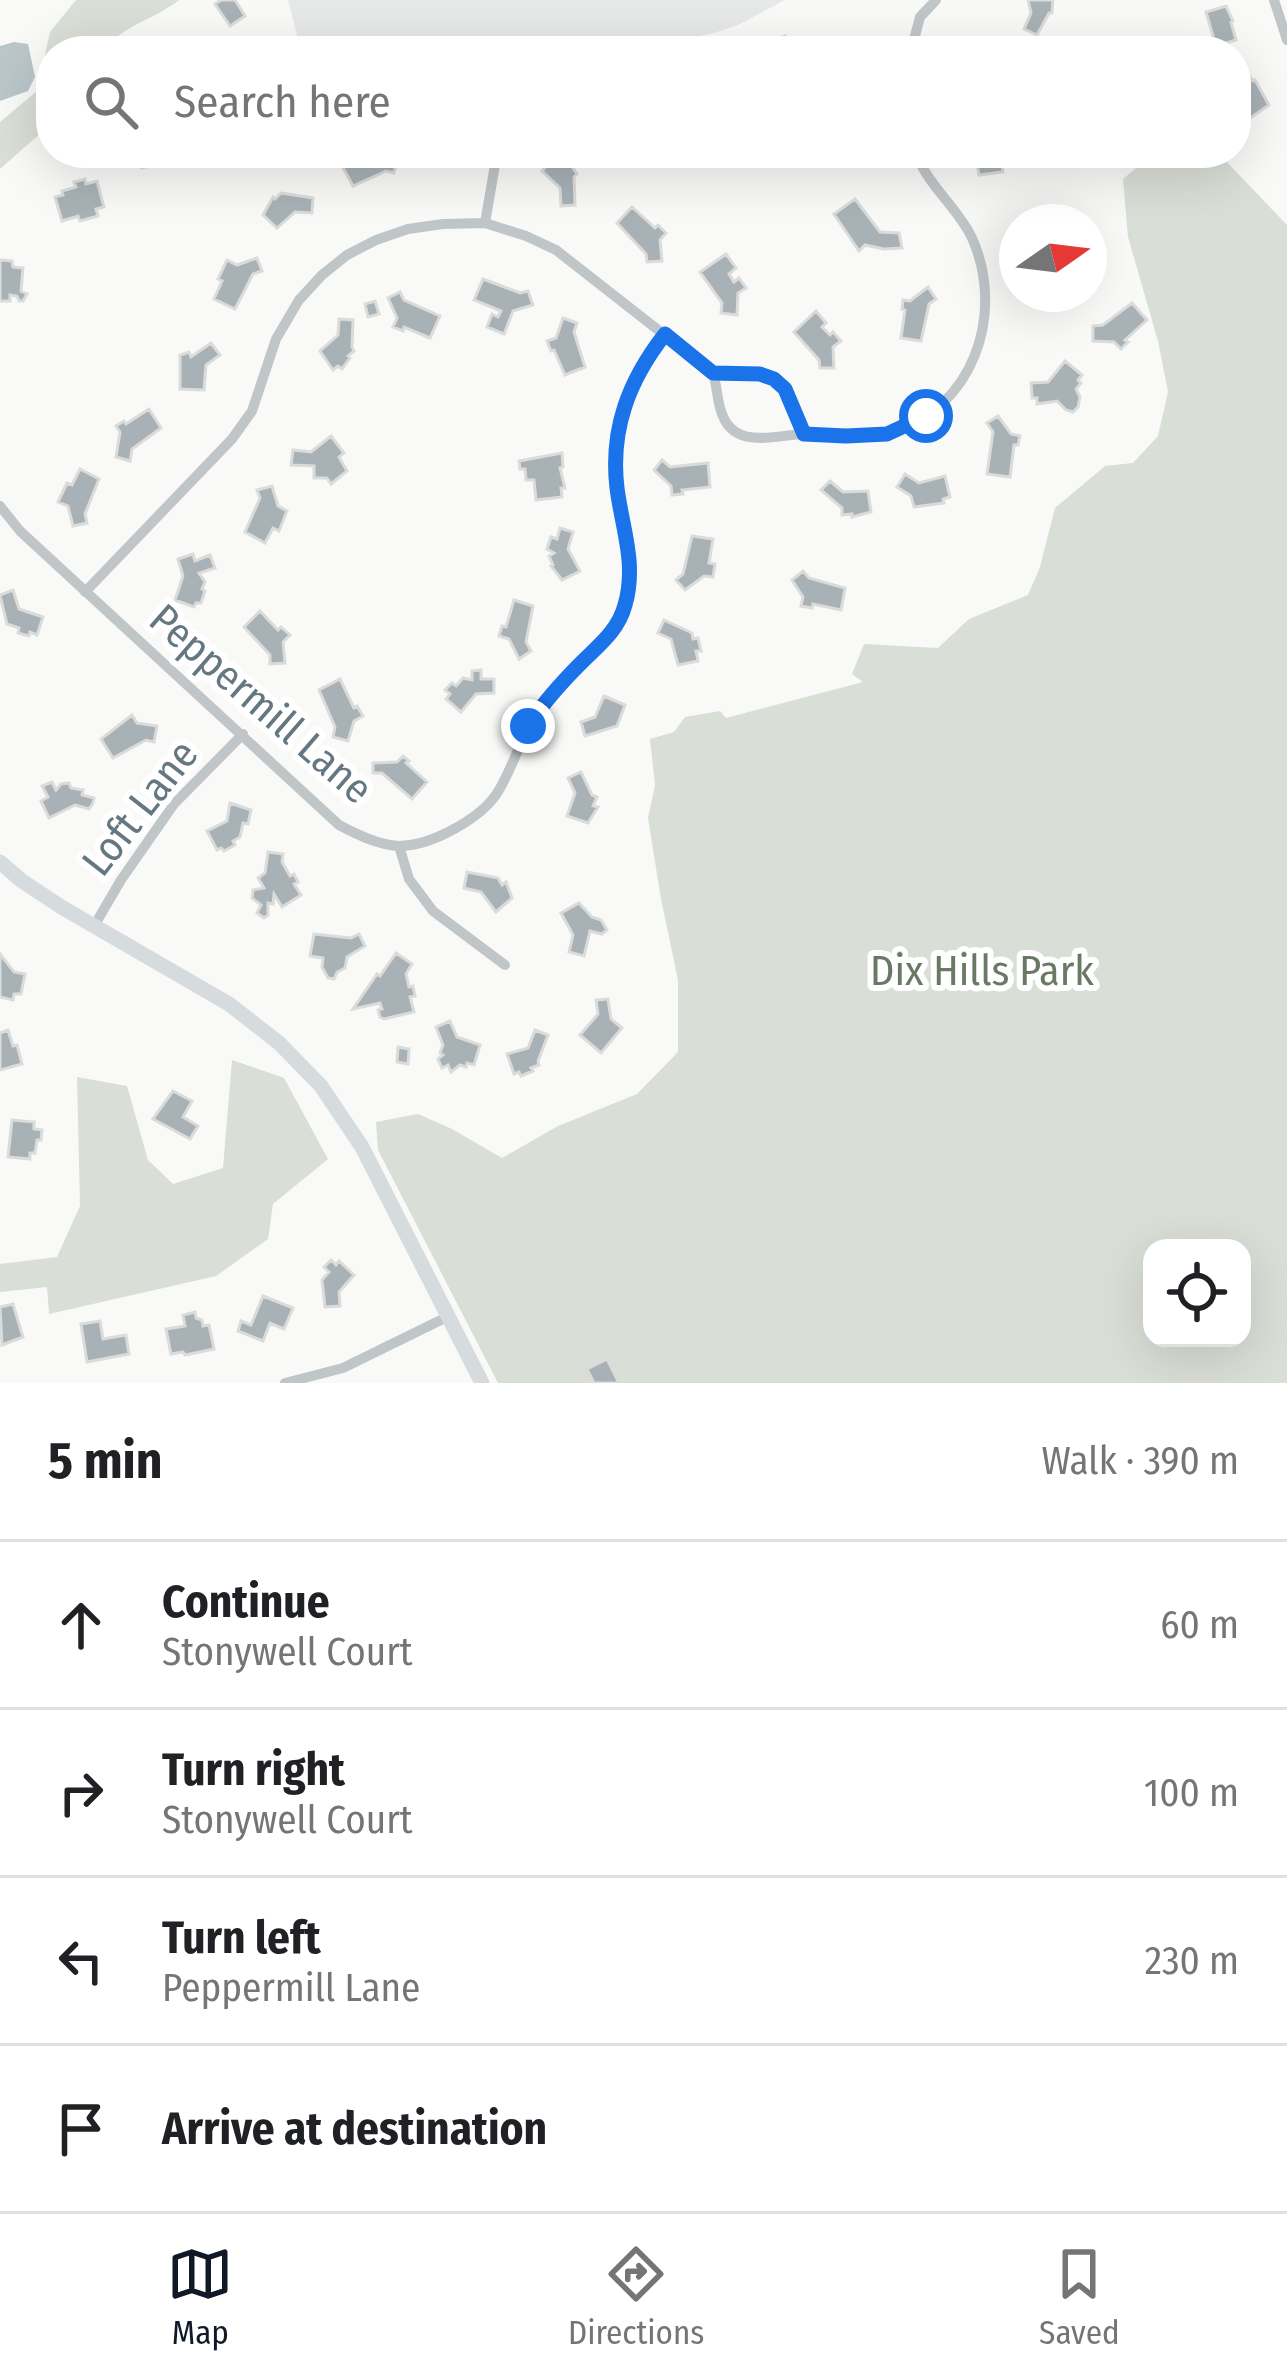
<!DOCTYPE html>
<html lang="en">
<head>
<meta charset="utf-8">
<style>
	:root { --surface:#fff; --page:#f6f6f6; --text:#202124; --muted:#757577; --line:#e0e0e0; --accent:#111827 }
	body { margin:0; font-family:"Fira Sans Condensed",sans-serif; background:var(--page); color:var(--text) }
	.controls { position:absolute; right:36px; bottom:36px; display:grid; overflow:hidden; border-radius:24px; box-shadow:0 12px 48px #0002 }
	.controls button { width:108px; height:108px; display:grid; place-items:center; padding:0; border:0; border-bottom:3px solid var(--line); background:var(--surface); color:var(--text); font:60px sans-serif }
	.compass { position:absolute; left:999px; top:204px; width:108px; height:108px; border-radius:50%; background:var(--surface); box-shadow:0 12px 48px #0002; rotate:76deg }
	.stop { position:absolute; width:36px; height:36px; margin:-27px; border:9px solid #1a73e8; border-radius:50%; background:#fff }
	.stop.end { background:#1a73e8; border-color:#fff; box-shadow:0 3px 12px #0008 }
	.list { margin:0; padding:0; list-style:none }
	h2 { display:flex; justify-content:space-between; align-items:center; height:156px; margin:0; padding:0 48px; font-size:51px }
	h2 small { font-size:39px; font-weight:400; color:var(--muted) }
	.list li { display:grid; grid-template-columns:78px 1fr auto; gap:36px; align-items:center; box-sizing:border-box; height:168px; padding:0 48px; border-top:3px solid var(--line) }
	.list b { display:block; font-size:45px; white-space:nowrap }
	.list p { margin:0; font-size:39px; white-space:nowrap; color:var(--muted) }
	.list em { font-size:39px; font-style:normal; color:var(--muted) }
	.icon { flex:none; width:66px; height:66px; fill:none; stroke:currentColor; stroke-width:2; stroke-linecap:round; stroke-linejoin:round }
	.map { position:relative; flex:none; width:1287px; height:1383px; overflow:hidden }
	.search { position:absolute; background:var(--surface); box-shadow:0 12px 48px #0002; left:36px; right:36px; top:36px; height:132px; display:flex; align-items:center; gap:30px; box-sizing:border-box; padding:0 42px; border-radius:48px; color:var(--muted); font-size:45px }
	.sheet { height:828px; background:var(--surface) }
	nav { display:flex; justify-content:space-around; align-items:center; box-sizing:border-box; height:168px; border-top:3px solid var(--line); background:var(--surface); font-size:33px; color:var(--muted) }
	nav a { display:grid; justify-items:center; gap:6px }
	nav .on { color:var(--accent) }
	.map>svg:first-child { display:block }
	.built { fill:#e7e9e8 }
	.green { fill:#d9ded6; fill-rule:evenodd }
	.water { fill:#bac6ca }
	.building { fill:#a7b1b6; stroke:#dbdbd9; stroke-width:3 }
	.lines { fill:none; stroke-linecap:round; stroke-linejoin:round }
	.minor { stroke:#c0c5c8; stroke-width:10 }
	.secondary { stroke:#d6dbde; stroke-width:15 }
	.route { stroke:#1a73e8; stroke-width:15 }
	.labels { text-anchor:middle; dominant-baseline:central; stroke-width:12; stroke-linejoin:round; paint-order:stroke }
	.street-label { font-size:42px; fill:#657780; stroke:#fff }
	.park-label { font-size:42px; fill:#697964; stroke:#fff }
</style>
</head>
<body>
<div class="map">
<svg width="1287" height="1383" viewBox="0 0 1287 1383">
	<rect width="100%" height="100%" fill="#f9f9f7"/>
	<path class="built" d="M288 0H785L738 25 714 33 670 42 385 51H301Z"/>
	<path class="green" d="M76 0H179C156 19 120 26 104 51H51V124L0 169V122L37 91 50 32Z
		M1154 153H1185L1224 159 1287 225V1383H498L378 1150 376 1122 418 1114 452 1129 502 1158 558 1126 637 1094 678 1052V980L661 899 648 818 655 785 650 739 674 732 685 717 720 711 726 718 863 682 852 674 864 644 938 648 969 619 1028 595 1040 567 1055 508 1105 466 1133 463 1158 436 1168 392 1158 341 1128 237 1123 179ZM1152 1248H1242V1338H1152Z
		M232 1060 284 1078 328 1159 273 1204 268 1239 216 1276 49 1314 47 1287 0 1292V1264L57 1257 80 1206 77 1077 127 1086 148 1160 173 1184 223 1168Z"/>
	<path class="water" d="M14 42 28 44 35 77 28 91 0 101V46Z"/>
	<path class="building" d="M221 0H235L245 16 230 26 215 4Z
		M1028 0H1053L1052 13H1049L1037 35 1024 29 1031 13Z
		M1226 6 1233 21 1231 22 1236 40 1216 46 1206 12Z
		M785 36 789 51H763L768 49 766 42Z
		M981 40 1001 51H970L973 46 976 48Z
		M233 43 234 48 239 47V51H210L209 49Z
		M1249 75 1253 81 1255 80 1269 105 1243 123 1238 116 1236 117V84Z
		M138 153H181L182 157 157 161 158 164 142 168Z
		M378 153 398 158 394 173 386 171 353 186 342 166 365 153Z
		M975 153H1008V156L1001 157 1003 172 979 175Z
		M556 154 561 159 565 156 577 174 574 177 575 205 561 206 560 188 542 171Z
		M85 179 86 184 97 181 104 207 96 209 98 216 80 221 78 216 62 221 55 197 63 195 62 191 76 187 74 182Z
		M281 193 313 198 312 213 295 212 277 228 263 215 273 197 275 199Z
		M855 199 880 232 899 233 902 248 884 249 865 245 859 251 834 214Z
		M632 207 655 228 658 225 666 233 660 240 662 261 647 262 646 254 617 223Z
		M726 254 736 268 729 274 734 282 739 278 746 288 738 293 737 315 721 313 722 303 700 272Z
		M257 258 262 271 253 274 235 309 214 299 222 281 218 279 227 260 237 265Z
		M0 260 12 261 13 267 23 268 21 291 27 294 23 301H19L17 296 10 295V301H0Z
		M483 279 520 293 528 291 533 305 513 311 504 334 487 327 492 314 498 317 501 311 474 300Z
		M928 287 936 299 929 304 921 341 901 338 905 310 902 309 903 300 910 301Z
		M400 292 404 300 440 316 430 338 404 327 403 331 393 327 397 318 388 298Z
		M375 301 379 314 368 317 365 304Z
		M1132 303 1147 320 1125 340 1128 342 1121 349 1114 342 1093 341V326L1103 325Z
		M816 311 826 323 822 327 830 335 833 332 841 341 833 347 834 368H820L819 360 794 332Z
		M563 318 577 323 574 332 585 367 565 375 554 350 551 351 547 341 556 338Z
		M339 319 353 320 352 347 354 351 348 356 350 358 342 369 338 366 333 370 320 351 338 335Z
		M211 343 220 355 206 365 204 390 180 389V355L189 352 191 357Z
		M1065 361 1082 375 1078 380 1081 383 1076 389 1080 397 1078 407 1073 412 1066 410 1057 401 1037 404V398H1032L1031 383 1048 382Z
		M149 409 161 428 132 449 130 461 116 457 120 432 116 426 124 421 126 424Z
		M998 416 1011 434 1020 436 1018 445H1014L1010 477 987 474 993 432 987 423Z
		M331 436 344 453 339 457 347 471 331 484 327 478H314V466L291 465 293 450 311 452Z
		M562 453 563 467 560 468 565 488H561L562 497 536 500 534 480H526L525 469H520L519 461Z
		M662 460 670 467 708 463 710 487 682 490 683 494 672 495 671 486 654 470Z
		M80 469 99 479 85 514 87 523 73 526 68 506 58 502 67 483 72 485Z
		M905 474 919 483 945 476 950 497 943 499 944 503 914 507 911 496 897 487Z
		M830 481 843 492 868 491 871 512 852 517V514L842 515V508L821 490Z
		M272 486 278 506 287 511 279 531 273 528 265 543 245 532 260 498 257 490Z
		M560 528 573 532 568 549 580 571 562 580 551 566 553 565 549 556 554 553 547 549 551 537 557 539Z
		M692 536 713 539 709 563 715 564 713 577 704 576 685 590 676 580 683 574Z
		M193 554 195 561 210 555 215 568 199 573 205 582 202 589 205 591 201 603H196L194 607 175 600 183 576 178 559Z
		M803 571 809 578 845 588 841 610 813 604 812 608 801 606 803 597 792 580Z
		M13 590 19 609 43 617 37 635 30 632 29 636 18 633 19 628 7 624 0 595Z
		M514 600 533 606 526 642 531 651 519 659 509 639 499 636 502 626 506 627Z
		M260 611 278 630 281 627 290 635 283 642 285 663 270 664V655L244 627Z
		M664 620 692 633 693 639 698 638 701 651H696L698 661 678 665 671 639 658 633Z
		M481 670V679H494V693L476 694 461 712 446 699 450 694 445 690 452 683 456 686 463 678 472 680V671Z
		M340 679 354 708 357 706 363 716 354 721 348 741 333 737 335 727 319 690Z
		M604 696 625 705 617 726 585 736 581 722 595 717Z
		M132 715 137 723 157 726 154 742 146 740 113 758 101 739Z
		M403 756 409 761 406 763 427 782 412 799 382 773H373V763L397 762Z
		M581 772 592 795 597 797 593 806 598 807 588 823 567 816 575 793 568 778Z
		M52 782 56 790 61 784 69 783 71 788 83 790 82 795 94 798 93 803 89 809 75 805 49 818 41 801 48 797 42 786Z
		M230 803 251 810 248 824 243 823 240 837 233 841 235 845 224 851 221 848 217 850 207 831 227 821Z
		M268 852 283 854 282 862 290 876 294 874 298 882 294 884 301 895 282 907 274 894 273 904 268 903V915L264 918 257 913 261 905 252 898 253 890 264 888 258 878 265 873Z
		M467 872 498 878 502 885 506 882 512 898 496 912 481 892 464 888Z
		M579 903 592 917 601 920 607 930 602 934 590 931 584 956 569 952 573 935 561 913Z
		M314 934 351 938 359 934 365 946 347 957 345 968 337 972 334 979 328 978 322 967 323 958 310 956Z
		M396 953 412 964 406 974 409 987 413 986 415 996 410 997 414 1012 384 1019 380 1017 378 1010 382 1009 380 1003 353 1009 377 974 380 976Z
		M0 954 14 972 25 974 21 994H14L13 1000 0 997Z
		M608 999 611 1019 622 1028 601 1053 580 1035 598 1014 596 1000Z
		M450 1021 457 1037 480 1045 474 1065 467 1063 466 1067 460 1065 451 1072 448 1065 442 1068 438 1059 443 1055 440 1053 443 1045 436 1027Z
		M8 1030 13 1046 17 1045 22 1064 0 1070V1033Z
		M535 1030 548 1035 538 1061 539 1065 531 1068 533 1071 521 1076 519 1072 514 1074 507 1054 528 1048Z
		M398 1047 409 1049 408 1064 397 1062Z
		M173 1091 192 1101 183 1117 198 1126 190 1139 153 1119Z
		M12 1120 34 1122V1129L42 1130 41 1140H37L35 1153H30V1159L8 1157Z
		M331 1260 336 1265 339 1261 354 1275 339 1292 340 1306 325 1307 322 1280 329 1272 324 1267Z
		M263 1296 293 1308 284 1329 270 1323 263 1341 238 1331 241 1321 251 1325Z
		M13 1304 23 1337 2 1345 0 1307Z
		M195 1312 196 1318 202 1320 203 1326 209 1325 214 1349 185 1355 183 1352 171 1354 166 1329 185 1326 183 1315Z
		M100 1321 103 1339 126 1335 129 1354 87 1362 81 1324Z
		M607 1359 619 1383H594L587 1369Z"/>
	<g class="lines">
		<path class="minor" d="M1274 0 1287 40
			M516 51V48
			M911 51 920 17 936 0
			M485 223 497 153
			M804 434C831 435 862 440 888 433 973 411 1006 314 972 238 958 208 928 186 916 153
			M0 506 20 531 339 825C356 834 378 845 399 846 431 846 483 818 499 790 516 761 524 727 545 701 571 670 615 644 626 604 635 566 626 533 619 496 608 435 628 382 665 335
			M85 592 232 439 252 411 276 339 299 300 322 275 347 255 376 240 408 229 443 224 485 223 526 236 556 250 713 373 760 374 774 379 785 390 804 434C775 435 733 451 721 411 717 399 717 386 713 373
			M399 846 409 879 433 911 505 965
			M94 926 121 880 174 804 243 734
			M285 1383 343 1368 449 1316"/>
		<path class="secondary" d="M0 862 22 881 63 908 229 1004 279 1043 321 1086 362 1147 482 1383"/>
	</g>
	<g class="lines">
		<path class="route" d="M528 726C543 703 561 683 581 663 599 645 618 631 625 605 637 564 622 528 617 488 610 429 629 380 665 334L713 373 760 374 774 379 785 389 804 434 846 436 887 434 926 416"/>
	</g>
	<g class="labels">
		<g class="street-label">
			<text transform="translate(261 704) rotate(41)">Peppermill Lane</text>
			<text transform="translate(140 808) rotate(-52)">Loft Lane</text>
		</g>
		<g class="park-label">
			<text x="982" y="971">Dix Hills Park</text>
		</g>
	</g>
</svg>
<div class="controls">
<button><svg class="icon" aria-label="locate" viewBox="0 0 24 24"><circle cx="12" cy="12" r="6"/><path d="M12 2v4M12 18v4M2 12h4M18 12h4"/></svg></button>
</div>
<svg class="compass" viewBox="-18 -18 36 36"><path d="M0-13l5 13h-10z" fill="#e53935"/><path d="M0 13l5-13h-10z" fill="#757577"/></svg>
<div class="stop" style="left:926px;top:416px"></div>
<div class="stop end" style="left:528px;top:726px"></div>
<div class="search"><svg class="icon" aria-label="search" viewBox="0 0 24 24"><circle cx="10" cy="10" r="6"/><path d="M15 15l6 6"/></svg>Search here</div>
</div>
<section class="sheet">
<h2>5 min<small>Walk · 390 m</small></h2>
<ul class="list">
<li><svg class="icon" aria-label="ahead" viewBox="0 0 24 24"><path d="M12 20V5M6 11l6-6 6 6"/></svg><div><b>Continue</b><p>Stonywell Court</p></div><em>60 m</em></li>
<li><svg class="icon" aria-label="right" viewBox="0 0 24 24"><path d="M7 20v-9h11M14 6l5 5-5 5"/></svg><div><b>Turn right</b><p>Stonywell Court</p></div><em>100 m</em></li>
<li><svg class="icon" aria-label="left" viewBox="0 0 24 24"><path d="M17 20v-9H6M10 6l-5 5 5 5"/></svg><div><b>Turn left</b><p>Peppermill Lane</p></div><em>230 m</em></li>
<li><svg class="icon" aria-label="arrive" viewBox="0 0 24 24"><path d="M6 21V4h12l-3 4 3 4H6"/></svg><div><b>Arrive at destination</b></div></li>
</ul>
</section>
<nav>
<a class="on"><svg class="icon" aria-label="map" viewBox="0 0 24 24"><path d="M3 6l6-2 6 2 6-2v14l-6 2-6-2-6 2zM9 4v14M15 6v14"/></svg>Map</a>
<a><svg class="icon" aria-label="directions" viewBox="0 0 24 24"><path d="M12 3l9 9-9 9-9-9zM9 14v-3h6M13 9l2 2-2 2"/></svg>Directions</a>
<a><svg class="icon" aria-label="saved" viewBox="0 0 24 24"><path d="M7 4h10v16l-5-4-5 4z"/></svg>Saved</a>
</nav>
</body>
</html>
